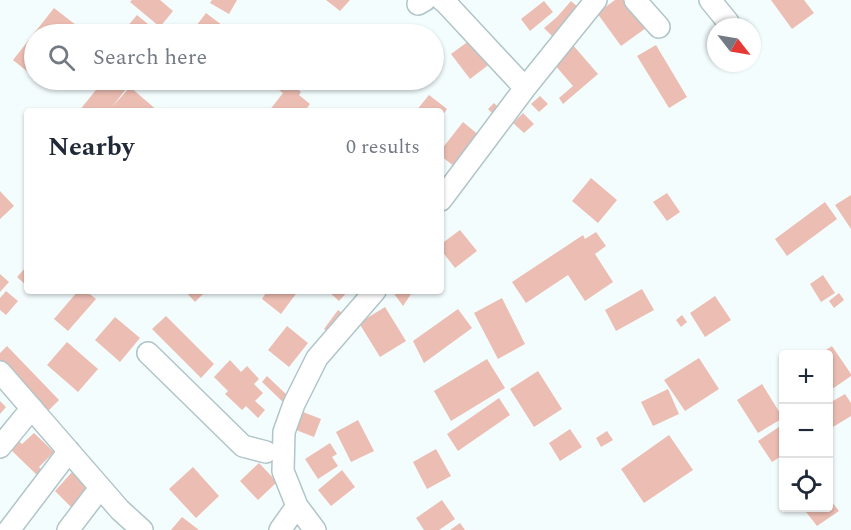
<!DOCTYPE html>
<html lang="en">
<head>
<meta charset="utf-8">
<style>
	:root { --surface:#fff; --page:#f6f6f7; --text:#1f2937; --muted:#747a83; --line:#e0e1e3 }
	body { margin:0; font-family:Spectral,serif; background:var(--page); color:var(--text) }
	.controls { position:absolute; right:18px; bottom:18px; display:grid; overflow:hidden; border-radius:6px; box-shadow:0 2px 4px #0004 }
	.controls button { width:54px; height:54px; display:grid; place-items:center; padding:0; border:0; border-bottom:2px solid var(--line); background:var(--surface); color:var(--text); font:30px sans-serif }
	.compass { position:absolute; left:707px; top:18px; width:54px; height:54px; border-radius:50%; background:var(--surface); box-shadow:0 2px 4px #0004; rotate:121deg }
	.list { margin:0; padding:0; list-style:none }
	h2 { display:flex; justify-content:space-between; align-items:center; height:78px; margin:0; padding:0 24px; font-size:26px }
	h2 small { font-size:20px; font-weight:400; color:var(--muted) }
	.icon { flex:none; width:33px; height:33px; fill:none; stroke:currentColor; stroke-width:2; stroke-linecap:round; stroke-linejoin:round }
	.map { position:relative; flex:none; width:851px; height:530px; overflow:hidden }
	.search { position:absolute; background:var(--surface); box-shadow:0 2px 4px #0004; left:24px; top:24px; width:420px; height:66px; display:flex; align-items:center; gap:15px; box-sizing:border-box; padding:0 21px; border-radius:33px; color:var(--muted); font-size:22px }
	.panel { position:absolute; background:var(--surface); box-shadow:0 2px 4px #0004; left:24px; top:108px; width:420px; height:186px; border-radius:6px }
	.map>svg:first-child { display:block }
	.building { fill:#ecbdb2 }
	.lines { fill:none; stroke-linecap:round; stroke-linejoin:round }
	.minor-casing { stroke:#b0c5c8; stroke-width:24 }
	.minor { stroke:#fff; stroke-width:21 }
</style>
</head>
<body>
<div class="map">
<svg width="851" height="530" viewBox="0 0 851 530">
	<rect width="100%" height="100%" fill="#f4fdfe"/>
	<path class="building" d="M132 0H160L173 11 160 27 130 2Z
		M212 0H237L229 14 210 3Z
		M326 0H350L340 11Z
		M615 0H625L646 28 621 46 597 13Z
		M771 0H804L814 13 792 29Z
		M544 1 553 12 530 31 521 19Z
		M571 1 579 8 554 38 544 28 557 17Z
		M54 8 85 32 83 34H34V77L13 60Z
		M206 13 234 34H190Z
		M137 15 160 34H121Z
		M473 38 491 63 470 79 451 54Z
		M572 44 598 74 563 104 559 98 573 86 554 64Z
		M656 45 687 97 669 108 637 56Z
		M104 80H133L112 107 130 87 158 111H79Z
		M286 81 301 92 299 95 310 104 305 111H269L283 93 279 90Z
		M429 95 447 109 441 118V111H416Z
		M540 96 548 104 539 112 531 104Z
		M494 103 500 109 494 115 488 109Z
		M523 113 534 124 524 133 513 123Z
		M463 122 480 136 455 167 441 156V150Z
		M591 178 617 200 598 223 572 201Z
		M0 191 14 206 0 219Z
		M667 193 680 212 667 221 653 202Z
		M851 195V229L835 205Z
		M825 202 837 219 787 256 775 239Z
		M460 230 477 251 455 268 441 250V244Z
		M596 232 606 246 595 254 613 282 585 301 568 275 526 303 512 282 583 235 585 239Z
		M27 266V286L17 277Z
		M0 274 9 282 0 292Z
		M823 275 835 293 821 302 810 284Z
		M642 289 654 310 616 331 605 310Z
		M6 291 18 301 6 315 0 310V298Z
		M78 291H86L96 299 68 331 54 319Z
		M185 291H206L195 302Z
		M267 291H298L281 314 262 299Z
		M328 291H348L339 301Z
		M392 291H413L403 306Z
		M839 293 844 300 834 308 829 301Z
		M715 296 731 320 705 337 690 313Z
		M502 298 525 344 498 359 474 313Z
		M385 307 406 341 380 357 359 323Z
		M458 309 472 328 424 363 413 341Z
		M338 310 345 315 331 334 324 329Z
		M682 315 687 322 681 327 676 320Z
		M166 316 214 364 201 378 152 329Z
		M115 317 140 338 120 362 95 340Z
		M287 326 308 343 289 367 268 350Z
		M67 342 98 369 78 392 47 365Z
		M7 346 59 400 48 411 0 361V353Z
		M832 346 851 374V376L828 392V354H820Z
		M699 358 719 389 685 411 664 380Z
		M487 359 505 388 451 421 434 391Z
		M230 360 241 372 247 366 259 379 254 384 263 393 255 401 265 410 258 418 246 406 242 410 225 394 228 391 214 377Z
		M538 371 562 409 534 427 510 389Z
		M267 376 289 397 284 403 262 382Z
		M762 384 783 418 758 433 737 400Z
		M668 389 679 414 653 426 641 402Z
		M845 394 851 403V416L828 430V404Z
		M499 398 510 415 458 451 447 434Z
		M0 401 6 407 0 414Z
		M303 412 321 419 314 437 296 430Z
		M358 420 374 451 351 462 336 432Z
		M782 425 783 428V455L772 462 758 441Z
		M570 429 582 447 560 461 549 443Z
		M607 431 613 440 601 447 596 438Z
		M34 433 54 452 39 467 44 472 39 477 9 448 17 439 22 444Z
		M669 435 693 470 644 503 621 469Z
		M330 443 337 454 332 457 338 466 318 479 305 459Z
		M436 449 451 476 427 489 413 462Z
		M259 463 277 482 258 500 240 481Z
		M193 467 219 496 196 518 169 489Z
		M342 470 355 487 331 506 318 490Z
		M72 472 89 488 71 507 55 491Z
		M828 497 839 511 817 526 803 508H828Z
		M442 500 455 519 439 530H424L416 518Z
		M182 517 199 530H171Z
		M460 523 465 530H450Z"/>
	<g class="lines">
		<defs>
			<path id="minor" d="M442 0 445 2 525 88
				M635 0 659 27
				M710 0 728 22
				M418 4 425 0
				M441 200 525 88 596 0
				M148 353 243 446 266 452
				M0 372 120 510 142 530
				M0 447 32 408
				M297 506 315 530
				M9 530 69 451
				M68 530 100 488
				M280 530 297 506 283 471 284 432 294 404 317 358 375 291"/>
		</defs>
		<use href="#minor" class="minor-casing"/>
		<use href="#minor" class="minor"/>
	</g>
</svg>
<div class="controls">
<button>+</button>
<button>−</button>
<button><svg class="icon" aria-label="locate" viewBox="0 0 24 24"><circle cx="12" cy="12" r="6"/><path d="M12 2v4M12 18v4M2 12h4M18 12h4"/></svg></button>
</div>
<svg class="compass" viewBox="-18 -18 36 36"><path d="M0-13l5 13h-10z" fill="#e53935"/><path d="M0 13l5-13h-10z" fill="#747a83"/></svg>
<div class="search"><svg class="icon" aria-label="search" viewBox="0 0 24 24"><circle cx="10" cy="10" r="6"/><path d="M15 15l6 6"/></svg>Search here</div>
<section class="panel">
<h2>Nearby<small>0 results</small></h2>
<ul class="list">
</ul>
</section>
</div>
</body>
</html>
